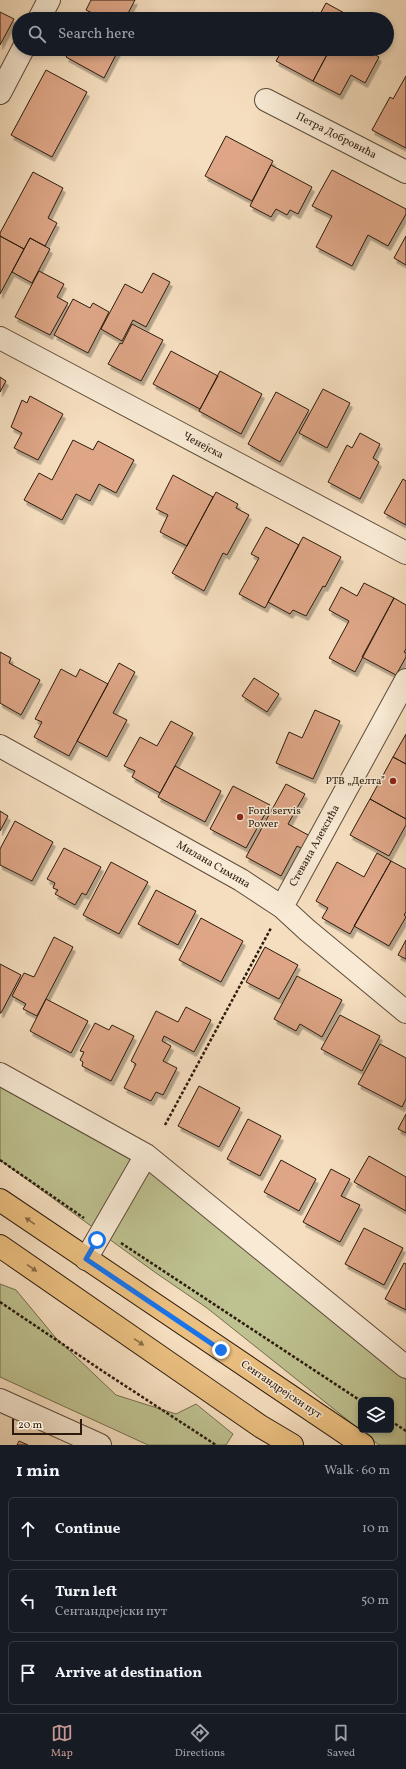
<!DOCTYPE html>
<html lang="en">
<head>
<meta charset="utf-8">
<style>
	:root { --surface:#171b24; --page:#20242c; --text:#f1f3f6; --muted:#9ea1a6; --line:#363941; --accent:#c59692 }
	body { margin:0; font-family:Vollkorn,serif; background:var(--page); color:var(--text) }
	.controls { position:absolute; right:12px; bottom:12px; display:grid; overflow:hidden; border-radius:6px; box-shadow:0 2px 6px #0003 }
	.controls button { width:36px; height:36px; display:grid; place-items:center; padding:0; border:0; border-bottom:1px solid var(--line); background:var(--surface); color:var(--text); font:20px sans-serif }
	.scale { position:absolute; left:12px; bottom:10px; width:70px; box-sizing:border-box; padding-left:4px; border:2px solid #2c1b0d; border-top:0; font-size:11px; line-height:14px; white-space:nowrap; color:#2c1b0d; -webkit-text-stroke:3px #f8ead5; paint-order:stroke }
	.stop { position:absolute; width:12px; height:12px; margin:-9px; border:3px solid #1a73e8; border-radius:50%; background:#fff }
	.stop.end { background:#1a73e8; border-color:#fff; box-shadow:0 1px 4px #0008 }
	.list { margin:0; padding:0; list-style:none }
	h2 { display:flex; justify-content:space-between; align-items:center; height:52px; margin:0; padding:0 16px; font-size:17px }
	h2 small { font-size:13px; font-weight:400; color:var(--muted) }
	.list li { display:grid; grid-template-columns:26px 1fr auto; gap:12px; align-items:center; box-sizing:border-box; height:64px; margin:0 8px 8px; padding:0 8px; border:1px solid var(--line); border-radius:6px }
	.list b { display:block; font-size:15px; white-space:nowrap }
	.list p { margin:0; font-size:13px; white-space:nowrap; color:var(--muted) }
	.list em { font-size:13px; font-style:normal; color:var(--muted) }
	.icon { flex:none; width:22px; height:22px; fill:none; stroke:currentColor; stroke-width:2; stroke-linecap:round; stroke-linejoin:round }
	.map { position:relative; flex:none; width:406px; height:1445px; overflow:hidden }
	.search { position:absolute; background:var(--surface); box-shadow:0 2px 6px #0003; left:12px; right:12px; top:12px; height:44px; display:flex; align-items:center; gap:10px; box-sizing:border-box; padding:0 14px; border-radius:22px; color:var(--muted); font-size:15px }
	.sheet { height:268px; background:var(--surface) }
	nav { display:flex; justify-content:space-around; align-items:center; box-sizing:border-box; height:56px; border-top:1px solid var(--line); background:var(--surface); font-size:11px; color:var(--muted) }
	nav a { display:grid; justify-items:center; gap:2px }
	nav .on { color:var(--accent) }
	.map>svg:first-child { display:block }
	.green { fill:#bec190; stroke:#756e4e; fill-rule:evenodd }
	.building { fill:#dea687; stroke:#2c1b0d; filter:url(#shadow) }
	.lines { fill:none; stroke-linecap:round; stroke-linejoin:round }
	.minor-casing { stroke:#5e4c3a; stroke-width:24 }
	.major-casing { stroke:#2c1b0d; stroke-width:24 }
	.path { stroke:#2c1b0d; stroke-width:2.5; stroke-dasharray:3 2; stroke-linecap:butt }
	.minor { stroke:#f8ead5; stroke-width:22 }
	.major { stroke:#eabf80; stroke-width:22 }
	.oneway { fill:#8b6d46 }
	.route { stroke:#1a73e8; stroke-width:5 }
	.poi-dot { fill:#8f2418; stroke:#f8ead5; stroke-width:1.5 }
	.labels { text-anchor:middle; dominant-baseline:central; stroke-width:3; stroke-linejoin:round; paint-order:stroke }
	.street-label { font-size:11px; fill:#2c1b0d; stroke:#f8ead5 }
	.poi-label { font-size:11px; fill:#2c1b0d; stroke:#f8ead5; text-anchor:end }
</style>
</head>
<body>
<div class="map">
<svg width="406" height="1445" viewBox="0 0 406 1445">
	<defs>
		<filter id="shadow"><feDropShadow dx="2.5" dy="4.5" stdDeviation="0" flood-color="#0004"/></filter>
	</defs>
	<rect width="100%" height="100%" fill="#f5debf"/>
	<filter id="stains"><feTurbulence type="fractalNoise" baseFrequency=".005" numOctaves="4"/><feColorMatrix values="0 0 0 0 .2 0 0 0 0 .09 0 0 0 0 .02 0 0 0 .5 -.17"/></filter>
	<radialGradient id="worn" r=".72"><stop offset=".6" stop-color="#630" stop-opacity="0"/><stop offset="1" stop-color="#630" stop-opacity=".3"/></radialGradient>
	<path class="green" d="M0 1087 142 1166 320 1304 406 1380V1445H379L207 1308 156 1273 0 1160ZM361 1400H391V1430H361Z
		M0 1284 16 1290 55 1337 116 1395 176 1414 196 1404 233 1434 226 1445H148L0 1377Z"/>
	<path class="building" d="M91 0H135L125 19H104L86 10Z
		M326 3 348 15 346 19H308L312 12 319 16Z
		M0 12 14 19 0 45Z
		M90 12 104 19H87Z
		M348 15 355 19H346Z
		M71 49H119L104 78 66 57Z
		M283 49H330L313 81 276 61Z
		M330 49H365L379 57 365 83 351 75 340 95 313 81Z
		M46 70 87 92 52 157 11 135Z
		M406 76V148L372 130 390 97 393 99Z
		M226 136 273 161 252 201 205 176Z
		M271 165 312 187 298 214 290 210 287 215 276 209 271 217 250 206Z
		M332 170 406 209V214L388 246 368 235 352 266 316 247 332 216 312 206Z
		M33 172 63 188 48 218 57 223 45 246 30 238 24 249 0 236V233Z
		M0 236 24 249 0 294Z
		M406 236V265L394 258Z
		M30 238 50 249 32 283 12 272Z
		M39 271 64 284 57 297 68 303 50 335 15 317Z
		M153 273 170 282 146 327 133 320 122 341 101 329 125 284 142 293Z
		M73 299 90 308 93 303 109 312 88 353 54 335Z
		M132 324 163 340 141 381 108 364 120 343 122 344Z
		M171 351 218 376 200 409 153 384Z
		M220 371 262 394 241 434 199 411Z
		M0 377 6 381 0 392Z
		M323 389 350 403 327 448 299 433Z
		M276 392 309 410 280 462 248 444Z
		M30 396 63 414 38 460 14 448 22 433 11 427 22 400 27 403Z
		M360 433 380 444 373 458 379 462 360 499 328 482 347 445 352 448Z
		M73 440 93 450 98 441 134 460 116 493 99 484 90 501 76 494 62 520 24 500 39 473 52 480Z
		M173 475 213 497 187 546 160 532 168 515 156 509Z
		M403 479 406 481V525L384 513Z
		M216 492 238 504 236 508 249 515 227 555 223 553 204 591 172 573Z
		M266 527 299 545 265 608 239 594 259 558 251 554Z
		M303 537 341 557 325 587 323 586 306 616 293 610 290 614 268 602Z
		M364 583 394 598 355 672 329 658 349 621 329 610 341 587 357 596Z
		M394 598 406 605V649L404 652 406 653V657L396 675 362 657Z
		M0 652 11 658 9 663 40 680 21 715 0 703Z
		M119 663 135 672 113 713 127 720 107 757 77 741Z
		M61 669 76 677 80 669 108 684 69 756 34 737 42 722 35 719Z
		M254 678 279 694 267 712 242 696Z
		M315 710 340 721 313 779 276 763 289 732 302 738Z
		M171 721 193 733 160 793 132 777 135 771 124 766 140 737 157 746Z
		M406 734V764L393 757Z
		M393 757 406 764V819L370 799Z
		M175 766 221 791 205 822 158 797Z
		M286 784 305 794 288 824 310 836 303 849 297 846 281 876 246 857Z
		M233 786 270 805 246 848 210 829Z
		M370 799 406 819V825L389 856 350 835Z
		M0 811 8 816 0 831Z
		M15 821 53 842 32 881 0 865V849Z
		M64 848 101 867 86 895 82 893 75 905 55 894 58 890 53 888 55 883 47 879Z
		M377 853 391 861 350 934 322 918 328 908 316 901 337 862 364 877Z
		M391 861 406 869V912L404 915 406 917 389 946 354 926Z
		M111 862 148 882 119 934 83 915Z
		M156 890 196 911 178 945 138 924Z
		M201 918 243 941 221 982 179 960Z
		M54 937 73 947 37 1016 23 1009 26 1004 12 996 24 973 34 977Z
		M406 940V959L398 955Z
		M265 947 298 965 279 999 246 982Z
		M0 964 21 975 1 1013H0Z
		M297 976 342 1000 322 1037 300 1024 296 1031 274 1019Z
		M46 999 88 1021 71 1053 30 1031Z
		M186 1007 211 1020 194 1052 164 1036 162 1041 171 1046 163 1061 177 1068 163 1095 156 1092 151 1101 124 1088 136 1064 131 1061 156 1011 178 1022Z
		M340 1015 380 1036 362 1071 321 1049Z
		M95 1023 109 1030 112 1025 134 1036 111 1081 82 1066 83 1062 80 1060 84 1052 80 1051Z
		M380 1044 406 1058V1099L402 1107 358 1084Z
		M199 1086 240 1108 219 1147 178 1126Z
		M406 1114V1133L398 1129Z
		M248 1119 281 1136 260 1176 227 1159Z
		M369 1156 406 1177V1211L354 1182Z
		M281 1160 316 1179 299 1211 264 1192Z
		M331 1169 350 1179 341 1196 360 1205 340 1242 303 1222Z
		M364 1228 403 1248 384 1285 345 1264Z
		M404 1263 406 1264V1310L385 1299Z
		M19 1441 28 1445H17Z"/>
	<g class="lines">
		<defs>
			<path id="minor" d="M39 19 49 0
				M0 93 23 49
				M266 100 406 172
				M0 338 406 553
				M0 746 241 880 282 907 307 930 406 1012
				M282 907 406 680
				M0 1074 146 1155 406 1367
				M86 1259 146 1155
				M0 1400 100 1445"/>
			<path id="major" d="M0 1200 363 1445
				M0 1246 260 1426 292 1445"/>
		</defs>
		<use href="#minor" class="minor-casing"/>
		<use href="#major" class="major-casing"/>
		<path class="path" d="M165 1125 271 928
			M0 1160 84 1218
			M121 1243 361 1401
			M0 1302 104 1372 216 1445
			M391 1421 406 1431"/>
		<use href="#minor" class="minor"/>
		<use href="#major" class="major"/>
	</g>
	<defs><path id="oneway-solid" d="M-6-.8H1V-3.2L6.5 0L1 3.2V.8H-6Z"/></defs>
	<g class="oneway">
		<use href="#oneway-solid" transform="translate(30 1221) rotate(-146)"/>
		<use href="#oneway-solid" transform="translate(32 1268) rotate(34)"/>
		<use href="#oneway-solid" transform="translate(139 1342) rotate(34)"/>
	</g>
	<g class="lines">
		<path class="route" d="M97 1240 86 1259 221 1350"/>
	</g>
	<g class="poi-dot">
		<circle cx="393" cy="781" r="4"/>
		<circle cx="240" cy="817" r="4"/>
	</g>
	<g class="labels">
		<g class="street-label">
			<text transform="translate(336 136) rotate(27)">Петра Добровића</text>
			<text transform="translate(203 446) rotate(28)">Ченејска</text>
			<text transform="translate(315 846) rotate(-61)">Стевана Алексића</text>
			<text transform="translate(213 865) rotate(30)">Милана Симина</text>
			<text transform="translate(281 1390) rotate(34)">Сентандрејски пут</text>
		</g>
		<g class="poi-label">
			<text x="385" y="781">РТВ „Делта”</text>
			<text x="248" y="811" text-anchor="start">Ford servis<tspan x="248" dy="13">Power</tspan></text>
		</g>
	</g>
	<rect width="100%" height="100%" filter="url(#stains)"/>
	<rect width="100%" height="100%" fill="url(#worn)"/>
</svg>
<div class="controls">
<button><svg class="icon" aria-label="layers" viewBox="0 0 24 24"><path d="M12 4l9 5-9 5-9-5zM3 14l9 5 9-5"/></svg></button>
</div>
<div class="scale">20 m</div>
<div class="stop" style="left:97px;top:1240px"></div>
<div class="stop end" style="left:221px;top:1350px"></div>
<div class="search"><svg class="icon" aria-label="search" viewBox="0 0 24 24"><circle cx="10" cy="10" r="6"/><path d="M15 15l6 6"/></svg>Search here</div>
</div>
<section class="sheet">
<h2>1 min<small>Walk · 60 m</small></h2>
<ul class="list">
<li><svg class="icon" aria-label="ahead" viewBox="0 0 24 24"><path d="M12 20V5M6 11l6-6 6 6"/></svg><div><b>Continue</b></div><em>10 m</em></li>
<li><svg class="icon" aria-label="left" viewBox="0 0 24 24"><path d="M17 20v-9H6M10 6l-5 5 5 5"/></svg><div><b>Turn left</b><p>Сентандрејски пут</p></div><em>50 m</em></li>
<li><svg class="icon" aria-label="arrive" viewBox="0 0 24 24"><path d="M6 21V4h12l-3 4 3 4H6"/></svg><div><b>Arrive at destination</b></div></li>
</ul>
</section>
<nav>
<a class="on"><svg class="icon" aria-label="map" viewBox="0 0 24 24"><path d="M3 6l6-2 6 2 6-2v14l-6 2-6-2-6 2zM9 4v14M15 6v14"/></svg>Map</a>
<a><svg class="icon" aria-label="directions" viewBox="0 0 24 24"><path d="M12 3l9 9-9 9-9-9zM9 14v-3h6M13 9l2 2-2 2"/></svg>Directions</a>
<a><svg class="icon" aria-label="saved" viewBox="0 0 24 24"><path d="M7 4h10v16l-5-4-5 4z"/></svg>Saved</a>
</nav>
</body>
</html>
